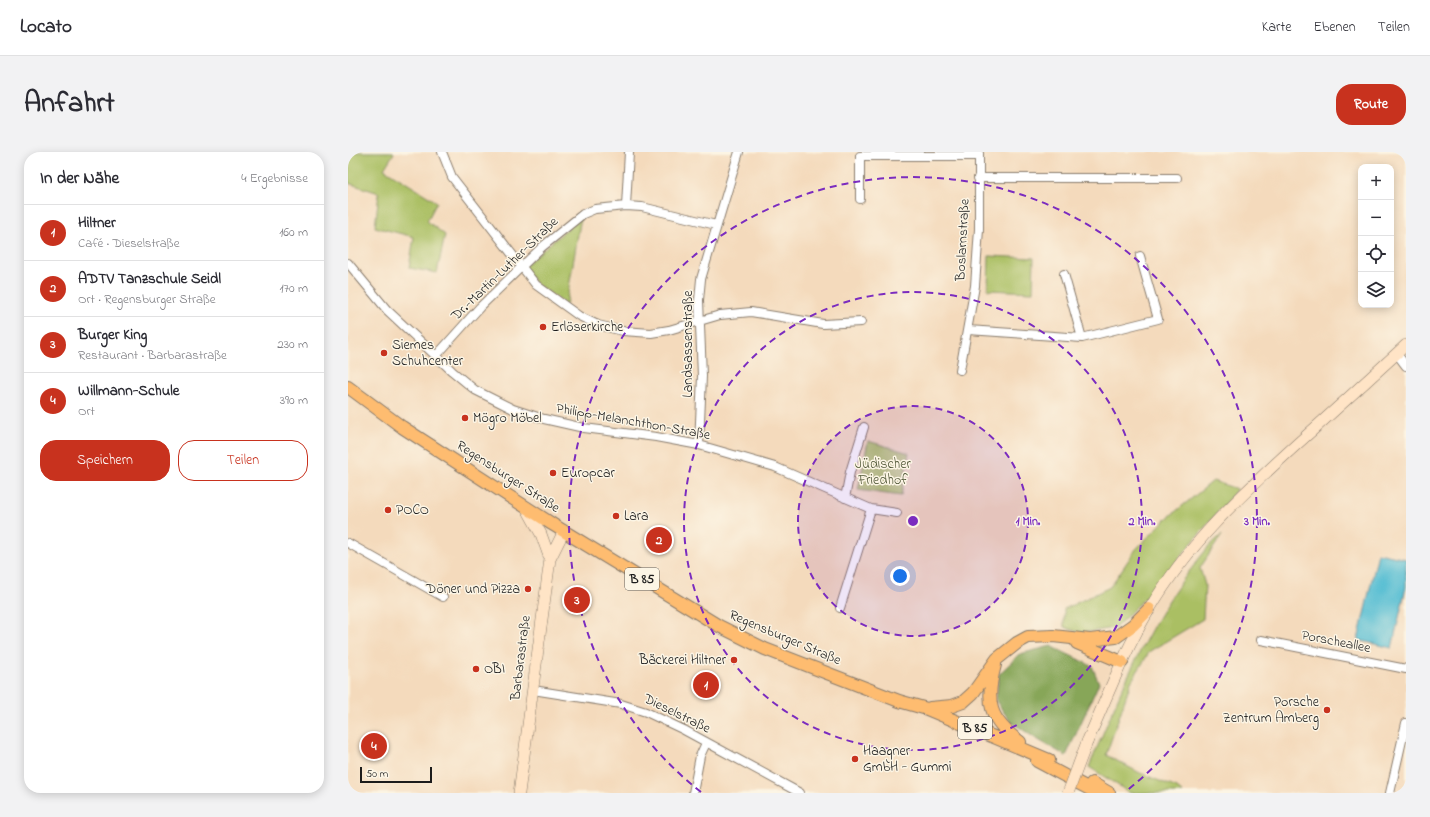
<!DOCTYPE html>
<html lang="de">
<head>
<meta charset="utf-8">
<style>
	:root { --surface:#fff; --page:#f2f2f3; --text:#2b2b33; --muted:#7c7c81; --line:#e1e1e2; --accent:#c8321e }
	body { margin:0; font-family:"Indie Flower",sans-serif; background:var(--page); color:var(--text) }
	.controls { position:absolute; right:12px; top:12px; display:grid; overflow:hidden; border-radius:8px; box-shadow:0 2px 10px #0003 }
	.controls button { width:36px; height:36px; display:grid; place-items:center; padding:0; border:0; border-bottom:1px solid var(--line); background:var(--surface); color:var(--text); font:20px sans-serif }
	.scale { position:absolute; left:12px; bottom:10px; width:72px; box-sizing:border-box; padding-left:4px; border:2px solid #1c1c1c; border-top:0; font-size:11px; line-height:14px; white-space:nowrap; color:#1c1c1c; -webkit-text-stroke:3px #fcf5e5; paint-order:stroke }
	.you { position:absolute; left:552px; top:424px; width:14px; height:14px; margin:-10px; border:3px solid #fff; border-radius:50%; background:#1a73e8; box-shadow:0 0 0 6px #1a73e833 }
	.badge { display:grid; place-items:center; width:26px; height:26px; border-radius:50%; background:var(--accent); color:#fff; font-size:13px; font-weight:700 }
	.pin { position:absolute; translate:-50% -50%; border:2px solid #fff; box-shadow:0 1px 4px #0006 }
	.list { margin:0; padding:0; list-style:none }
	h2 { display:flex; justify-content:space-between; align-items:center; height:52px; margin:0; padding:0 16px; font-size:17px }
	h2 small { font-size:13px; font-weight:400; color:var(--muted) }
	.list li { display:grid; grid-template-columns:26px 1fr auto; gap:12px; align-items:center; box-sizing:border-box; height:56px; padding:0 16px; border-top:1px solid var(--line) }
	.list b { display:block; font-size:15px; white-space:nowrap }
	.list p { margin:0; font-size:13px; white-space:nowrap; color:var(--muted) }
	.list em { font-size:13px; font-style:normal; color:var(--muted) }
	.actions { display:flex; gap:8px; padding:12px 16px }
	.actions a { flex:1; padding:9px 0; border:1px solid var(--accent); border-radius:16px; text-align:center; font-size:14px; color:var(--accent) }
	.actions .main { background:var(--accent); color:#fff }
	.icon { flex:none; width:22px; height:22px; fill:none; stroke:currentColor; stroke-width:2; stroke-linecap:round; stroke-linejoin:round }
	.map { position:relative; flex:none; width:1058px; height:641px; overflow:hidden; border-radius:16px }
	header { display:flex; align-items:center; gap:24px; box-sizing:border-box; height:56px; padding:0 20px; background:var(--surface); border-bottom:1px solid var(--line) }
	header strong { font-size:19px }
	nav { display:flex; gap:22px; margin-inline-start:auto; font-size:14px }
	.intro { display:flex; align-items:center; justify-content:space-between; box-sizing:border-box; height:96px; padding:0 24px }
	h1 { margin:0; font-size:28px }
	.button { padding:10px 18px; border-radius:16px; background:var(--accent); color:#fff; font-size:14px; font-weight:700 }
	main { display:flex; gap:24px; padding:0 24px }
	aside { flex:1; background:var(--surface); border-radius:16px; box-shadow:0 2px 10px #0003 }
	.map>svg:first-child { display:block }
	.green { fill:#aabf63; stroke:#636e40 }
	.forest { fill:#87a659; stroke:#52613a }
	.water { fill:#56bed3; stroke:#396d78 }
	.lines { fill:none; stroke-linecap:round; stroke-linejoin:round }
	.street-casing { stroke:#887b6c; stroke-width:10 }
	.secondary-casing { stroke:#887b6c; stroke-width:12 }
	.primary-casing { stroke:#887b6c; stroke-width:14 }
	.street { stroke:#fff; stroke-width:8 }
	.secondary { stroke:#ffe4c6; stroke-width:11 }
	.primary { stroke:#febc70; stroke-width:12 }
	.secondary-bridge-casing { stroke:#887b6c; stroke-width:12; stroke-linecap:butt }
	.secondary-bridge { stroke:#ffe4c6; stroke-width:11 }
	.ring { fill:none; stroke:#7b2cbf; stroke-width:2; stroke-dasharray:7 5 }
	.poi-dot { fill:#c8321e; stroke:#fcf5e5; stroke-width:1.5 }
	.labels { text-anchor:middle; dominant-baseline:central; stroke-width:3; stroke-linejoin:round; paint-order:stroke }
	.shield { fill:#fcf5e5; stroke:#5f5d58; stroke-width:1 }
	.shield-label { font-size:13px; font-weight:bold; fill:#1c1c1c }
	.street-label { font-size:14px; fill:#1c1c1c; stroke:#fcf5e5 }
	.poi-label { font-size:14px; fill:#1c1c1c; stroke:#fcf5e5; text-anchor:start }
	.park-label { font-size:14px; fill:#4e5535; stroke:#fcf5e5 }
	.centre { fill:#7b2cbf; stroke:#fcf5e5; stroke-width:2 }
	.ring-label { font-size:12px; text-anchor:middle; font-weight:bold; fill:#7b2cbf; stroke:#fcf5e5; stroke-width:3; stroke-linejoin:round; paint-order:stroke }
</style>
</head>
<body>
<header>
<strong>Locato</strong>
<nav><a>Karte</a><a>Ebenen</a><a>Teilen</a></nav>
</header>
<div class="intro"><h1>Anfahrt</h1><a class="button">Route</a></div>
<main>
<aside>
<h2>In der Nähe<small>4 Ergebnisse</small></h2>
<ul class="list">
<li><span class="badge">1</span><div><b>Hiltner</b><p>Café · Dieselstraße</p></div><em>160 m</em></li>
<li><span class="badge">2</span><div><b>ADTV Tanzschule Seidl</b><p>Ort · Regensburger Straße</p></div><em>170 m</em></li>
<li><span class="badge">3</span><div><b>Burger King</b><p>Restaurant · Barbarastraße</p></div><em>230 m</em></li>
<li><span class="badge">4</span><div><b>Willmann-Schule</b><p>Ort</p></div><em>390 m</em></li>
</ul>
<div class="actions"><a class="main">Speichern</a><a>Teilen</a></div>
</aside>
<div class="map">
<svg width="1058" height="641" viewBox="0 0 1058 641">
	<rect width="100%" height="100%" fill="#fcf5e5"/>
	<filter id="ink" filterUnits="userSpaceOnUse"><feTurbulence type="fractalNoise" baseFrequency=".025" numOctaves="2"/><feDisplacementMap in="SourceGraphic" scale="8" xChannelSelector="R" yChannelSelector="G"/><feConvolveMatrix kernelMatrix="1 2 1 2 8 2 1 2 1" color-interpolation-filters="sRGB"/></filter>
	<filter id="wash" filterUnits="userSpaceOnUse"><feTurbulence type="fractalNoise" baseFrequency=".012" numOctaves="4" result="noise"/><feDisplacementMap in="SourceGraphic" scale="16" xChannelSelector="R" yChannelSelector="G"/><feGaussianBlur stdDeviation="0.9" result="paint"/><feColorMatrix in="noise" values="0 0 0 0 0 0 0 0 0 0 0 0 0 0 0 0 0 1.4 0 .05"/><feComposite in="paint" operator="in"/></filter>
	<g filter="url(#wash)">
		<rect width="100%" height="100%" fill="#f4dabc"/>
		<path class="green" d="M0 0H45L46 1 36 17 89 50 79 69 97 83 89 121 61 116 66 85 27 75 31 41 0 31Z
			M233 65 218 153 188 132 175 115Z
			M641 104 686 106 685 140 640 138Z
			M520 289 561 301 553 344 510 338Z
			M865 329 889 337 802 441 767 476 733 481 716 475V457L762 435 788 397 817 368Z
			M874 383 852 416 857 433 855 467 802 499 783 530 758 603 792 621 829 636 835 641H782L741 615C769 548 796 479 840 421 851 407 860 393 874 383Z"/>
		<path class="forest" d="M703 494 744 514 751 531 718 604 687 586 662 569 648 549 651 522 672 502Z"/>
		<path class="water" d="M1030 401 1058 407V435L1044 496 1010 488Z"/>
	</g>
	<g filter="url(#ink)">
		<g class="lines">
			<defs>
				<path id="street" d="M94 0 104 25 188 133 231 164 250 173 275 179 303 181 321 178 372 163 403 160 475 172 513 170
					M630 26H829
					M512 47V4H631
					M278 54 281 0
					M0 111 39 158 104 219 127 238 165 257 196 267 236 276 308 285 351 293 427 315 523 357 549 361
					M716 122 734 186
					M620 178 734 186 810 167 792 104
					M1049 202 1058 214
					M88 204 132 155 194 95 235 62 247 57 278 54 294 55 368 73
					M612 218 627 134 631 77V0
					M351 293 354 224 351 148 353 127 391 0
					M497 346 502 320 516 275
					M0 391 95 445
					M492 456 523 357
					M913 488 1058 517
					M185 538 273 552 298 560 336 578 452 641
					M345 641 352 604 358 591
					M1042 641 1058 571"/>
				<path id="secondary" d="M178 355 193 382 202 407
					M739 590C759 545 776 500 801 458 838 394 894 342 948 293 985 260 1021 227 1058 193
					M171 641 202 407 216 379"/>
				<path id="primary" d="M0 235 54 275 204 372 371 474 417 497 551 549 579 557 701 608
					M729 491 774 510
					M647 513C637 550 641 568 672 590
					M582 556 604 554 615 550 625 541 649 507 669 491 680 485 705 484 742 488 768 485 785 473 801 457
					M689 609 749 641
					M744 631 761 641"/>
			</defs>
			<use href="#street" class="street-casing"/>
			<use href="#secondary" class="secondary-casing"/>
			<use href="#primary" class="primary-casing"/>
			<use href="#street" class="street"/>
			<use href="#secondary" class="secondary"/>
			<use href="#primary" class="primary"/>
			<defs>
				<path id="secondary-bridge" d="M720 641 739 590"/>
			</defs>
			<use href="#secondary-bridge" class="secondary-bridge-casing"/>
			<use href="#secondary-bridge" class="secondary-bridge"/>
		</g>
	</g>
	<circle cx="565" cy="369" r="115" fill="#7b2cbf" fill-opacity=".12"/>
	<g class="ring">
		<circle cx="565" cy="369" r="115"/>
		<circle cx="565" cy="369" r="229"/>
		<path d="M353 640A344 344 0 1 1 777 640"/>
	</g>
	<g class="poi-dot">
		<circle cx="195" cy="175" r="4"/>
		<circle cx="36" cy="201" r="4"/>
		<circle cx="117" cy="266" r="4"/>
		<circle cx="205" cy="321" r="4"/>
		<circle cx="40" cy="358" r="4"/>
		<circle cx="268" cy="364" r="4"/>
		<circle cx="180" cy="437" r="4"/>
		<circle cx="386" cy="508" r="4"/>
		<circle cx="128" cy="517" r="4"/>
		<circle cx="979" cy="558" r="4"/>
		<circle cx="507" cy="607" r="4"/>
	</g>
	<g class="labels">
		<g class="shield">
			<rect x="277" y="416" width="34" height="22" rx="3"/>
			<rect x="610" y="565" width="34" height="22" rx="3"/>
		</g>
		<g class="shield-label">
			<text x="294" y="427">B 85</text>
			<text x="627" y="576">B 85</text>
		</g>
		<g class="street-label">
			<text transform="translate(615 88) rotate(-87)">Boslarnstraße</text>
			<text transform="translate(157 117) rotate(-44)">Dr.-Martin-Luther-Straße</text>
			<text transform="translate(340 192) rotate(-90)">Landsassenstraße</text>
			<text transform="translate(285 270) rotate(10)">Philipp-Melanchthon-Straße</text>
			<text transform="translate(160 325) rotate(33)">Regensburger Straße</text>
			<text transform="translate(437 486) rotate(23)">Regensburger Straße</text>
			<text transform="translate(988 490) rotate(11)">Porscheallee</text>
			<text transform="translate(173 506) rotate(-83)">Barbarastraße</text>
			<text transform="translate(329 562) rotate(26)">Dieselstraße</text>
		</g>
		<g class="poi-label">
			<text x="203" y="175">Erlöserkirche</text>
			<text x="44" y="193">Siemes<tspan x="44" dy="16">Schuhcenter</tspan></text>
			<text x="125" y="266">Mögro Möbel</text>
			<text x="213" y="321">Europcar</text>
			<text x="48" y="358">POCO</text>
			<text x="276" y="364">Lara</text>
			<text x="172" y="437" text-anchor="end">Döner und Pizza</text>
			<text x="378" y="508" text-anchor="end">Bäckerei Hiltner</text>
			<text x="136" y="517">OBI</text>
			<text x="971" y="550" text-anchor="end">Porsche<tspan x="971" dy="16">Zentrum Amberg</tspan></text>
			<text x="515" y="599">Haagner<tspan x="515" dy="16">GmbH - Gummi</tspan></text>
		</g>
		<g class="park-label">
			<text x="535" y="312">Jüdischer<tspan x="535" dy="16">Friedhof</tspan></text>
		</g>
	</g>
	<circle cx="565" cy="369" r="6" class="centre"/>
	<g class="ring-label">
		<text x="680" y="373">1 Min.</text>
		<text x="794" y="373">2 Min.</text>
		<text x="909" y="373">3 Min.</text>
	</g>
</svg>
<div class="controls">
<button>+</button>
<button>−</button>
<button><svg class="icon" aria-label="locate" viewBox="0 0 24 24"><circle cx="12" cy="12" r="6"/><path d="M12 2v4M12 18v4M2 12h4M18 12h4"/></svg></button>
<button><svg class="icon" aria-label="layers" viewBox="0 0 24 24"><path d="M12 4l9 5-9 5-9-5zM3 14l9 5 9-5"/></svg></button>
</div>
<div class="scale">50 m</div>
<div class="you"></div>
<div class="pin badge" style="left:358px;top:533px">1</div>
<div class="pin badge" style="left:311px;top:388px">2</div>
<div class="pin badge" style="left:229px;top:448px">3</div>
<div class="pin badge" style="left:26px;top:594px">4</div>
</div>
</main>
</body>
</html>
